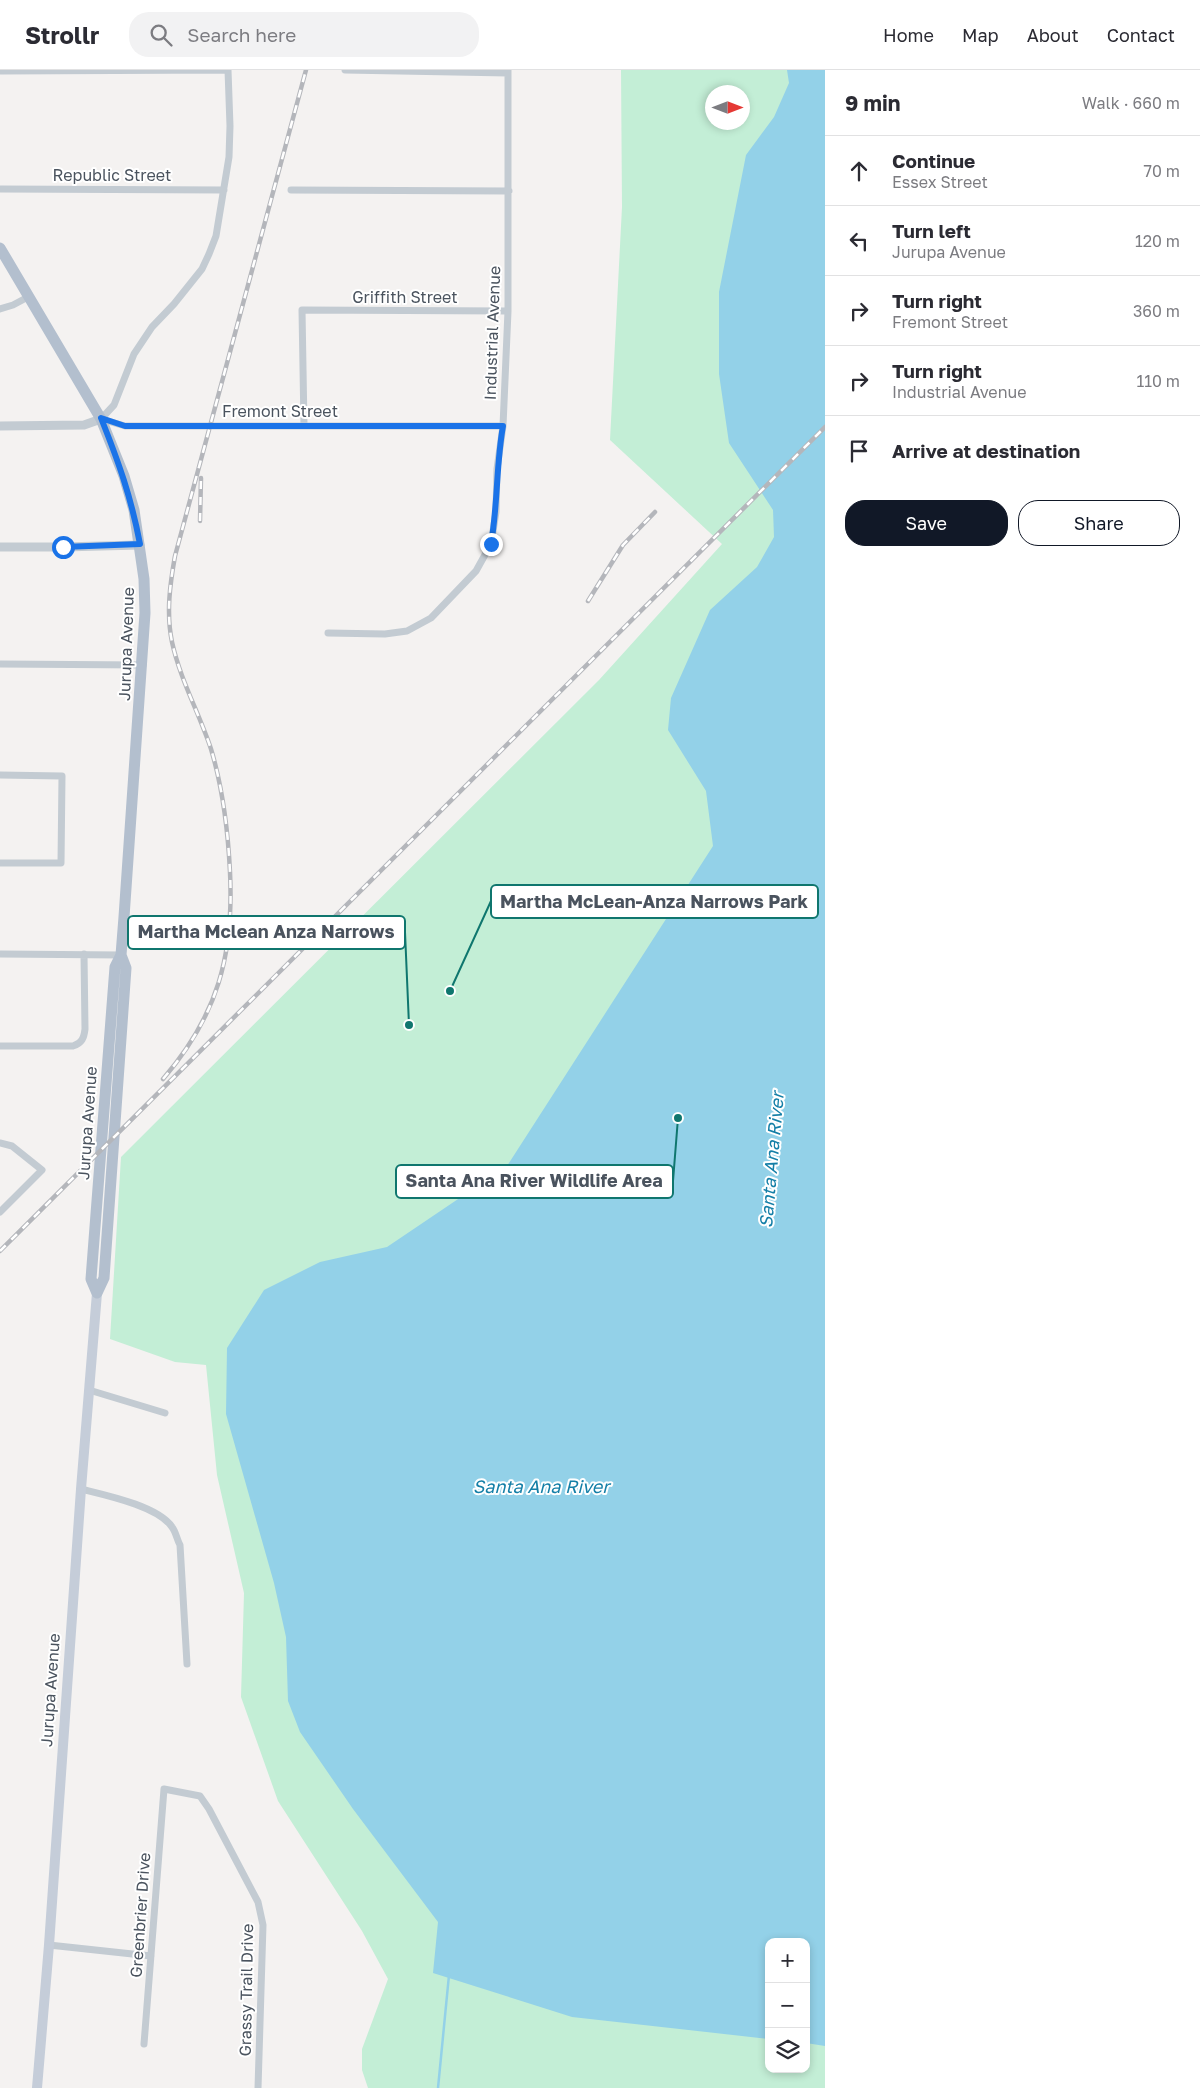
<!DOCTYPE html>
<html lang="en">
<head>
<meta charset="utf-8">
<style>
	:root { --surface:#fff; --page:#f2f2f3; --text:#2b2b33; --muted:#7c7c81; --line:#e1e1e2; --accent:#111827 }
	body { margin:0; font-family:"Golos Text",sans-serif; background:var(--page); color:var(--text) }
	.controls { position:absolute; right:15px; bottom:15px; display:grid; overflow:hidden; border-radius:10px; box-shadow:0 2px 8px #0003 }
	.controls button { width:45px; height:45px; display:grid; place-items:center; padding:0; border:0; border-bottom:1px solid var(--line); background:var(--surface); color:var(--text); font:25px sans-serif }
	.compass { position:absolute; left:705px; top:15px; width:45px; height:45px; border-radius:50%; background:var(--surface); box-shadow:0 2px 8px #0003; rotate:90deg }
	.stop { position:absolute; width:15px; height:15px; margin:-11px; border:4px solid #1a73e8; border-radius:50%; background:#fff }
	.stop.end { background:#1a73e8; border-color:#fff; box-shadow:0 1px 5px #0008 }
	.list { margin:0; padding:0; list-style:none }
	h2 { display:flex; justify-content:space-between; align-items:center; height:65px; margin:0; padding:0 20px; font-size:21px }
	h2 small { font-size:16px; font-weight:400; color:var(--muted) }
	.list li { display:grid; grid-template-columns:32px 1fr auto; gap:15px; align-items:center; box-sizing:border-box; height:70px; padding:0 20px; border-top:1px solid var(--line) }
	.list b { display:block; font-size:19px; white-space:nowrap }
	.list p { margin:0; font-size:16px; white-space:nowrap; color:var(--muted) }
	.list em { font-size:16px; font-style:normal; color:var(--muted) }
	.actions { display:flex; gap:10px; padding:15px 20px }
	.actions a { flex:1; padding:11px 0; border:1px solid var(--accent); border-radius:20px; text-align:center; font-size:18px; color:var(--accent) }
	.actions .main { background:var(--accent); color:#fff }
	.icon { flex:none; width:28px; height:28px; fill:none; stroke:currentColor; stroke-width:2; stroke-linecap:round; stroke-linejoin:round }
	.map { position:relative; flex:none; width:825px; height:2018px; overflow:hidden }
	header { display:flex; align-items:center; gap:30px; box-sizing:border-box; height:70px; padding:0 25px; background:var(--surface); border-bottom:1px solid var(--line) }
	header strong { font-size:24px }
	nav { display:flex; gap:28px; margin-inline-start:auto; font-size:18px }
	.search { width:350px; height:45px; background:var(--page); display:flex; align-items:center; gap:12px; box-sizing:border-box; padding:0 18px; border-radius:20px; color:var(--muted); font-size:19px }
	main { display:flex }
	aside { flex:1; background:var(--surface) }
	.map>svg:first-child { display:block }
	.green { fill:#c3eed6; fill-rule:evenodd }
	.water { fill:#93d1e8 }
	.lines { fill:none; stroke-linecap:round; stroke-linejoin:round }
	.stream { stroke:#93d1e8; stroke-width:2.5 }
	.minor { stroke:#c3cbd2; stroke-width:7 }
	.tertiary { stroke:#c3cbd2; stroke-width:9 }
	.secondary { stroke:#c5cdd9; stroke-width:10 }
	.primary { stroke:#b3bfce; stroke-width:11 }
	.rail-casing { stroke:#b4b6bb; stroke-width:4.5 }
	.rail { stroke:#fff; stroke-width:2.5; stroke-dasharray:8; stroke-linecap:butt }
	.route { stroke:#1a73e8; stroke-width:6 }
	.labels { text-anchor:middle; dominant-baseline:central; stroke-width:4; stroke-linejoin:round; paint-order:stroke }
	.street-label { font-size:16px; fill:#4a535e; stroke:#fff }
	.water-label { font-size:18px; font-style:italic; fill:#147fa7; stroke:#fff }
	.leader { fill:none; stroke:#0f766e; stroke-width:2 }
	.callout-dot { fill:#0f766e; stroke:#fff; stroke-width:2 }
	.callout { fill:#fff; stroke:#0f766e; stroke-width:2 }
	.callout-label { font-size:18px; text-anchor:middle; font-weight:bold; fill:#4a535e }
</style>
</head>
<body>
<header>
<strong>Strollr</strong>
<div class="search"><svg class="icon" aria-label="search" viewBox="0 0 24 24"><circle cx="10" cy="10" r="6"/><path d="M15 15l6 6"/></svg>Search here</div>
<nav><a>Home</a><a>Map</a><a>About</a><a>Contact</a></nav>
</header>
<main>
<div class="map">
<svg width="825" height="2018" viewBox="0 0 825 2018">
	<rect width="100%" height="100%" fill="#f4f2f1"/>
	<path class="green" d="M621 0H825V2018H368L362 2000V1979L388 1909 362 1861 278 1731 241 1627 244 1523 217 1405 206 1295 175 1292 110 1269 121 1087 599 610 722 474 610 370 622 137ZM712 22H742V52H712ZM769 1872H806V1999H769Z"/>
	<path class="water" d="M787 0H825V1976L806 1973V1872H769V1969L572 1947 433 1903 438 1852 353 1739 300 1662 288 1631 286 1567 274 1513 226 1344 227 1278 264 1220 320 1192 387 1177 507 1096 713 776 706 721 668 660 671 628 710 540 757 497 774 467 773 440 729 373 719 304V222L746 85 774 47 789 13Z"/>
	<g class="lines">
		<path class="stream" d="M438 2018 449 1905"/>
		<path class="minor" d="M228 0 230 56 229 87 216 166 209 184 202 199 174 234 152 257 134 284 114 335 101 349 125 356H503
			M345 0 508 3
			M0 1 228 0
			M0 119 224 120
			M291 120 509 121
			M0 239 13 235 28 227
			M304 356 302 240 508 241
			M328 563 385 564 407 561 431 548 476 501 491 474 496 442 497 399 503 356 508 241V0
			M0 594 143 595
			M0 705 62 706 61 793H0
			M0 884 121 885
			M0 976H73C82 973 84 968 85 959L84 884
			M0 1073 12 1076 42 1100 0 1142
			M89 1320 165 1343
			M81 1419C105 1425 158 1436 172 1457 176 1462 177 1470 180 1475L187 1594
			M49 1875 151 1886
			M144 1974 164 1719 200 1726 209 1739 258 1832 263 1855 258 2018"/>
		<path class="tertiary" d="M0 356 84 355 101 349
			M0 477H63L140 475"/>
		<path class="secondary" d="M37 2018 49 1875 81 1419 97 1223"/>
		<path class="primary" d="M0 178 101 349 124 406 134 440 144 509 145 543 124 847 121 885 115 897 91 1209 97 1223
			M97 1223 104 1208 126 898 121 885"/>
		<defs>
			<path id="rail" d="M200 451 201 408
				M588 531 623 475 655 442
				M163 1009C218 945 234 885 230 802 228 761 223 719 211 679 199 643 180 609 172 572 166 543 170 514 175 486L306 0
				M0 1181 825 357"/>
		</defs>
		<use href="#rail" class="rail-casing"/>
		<use href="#rail" class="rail"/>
	</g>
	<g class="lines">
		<path class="route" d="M63 477 140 474C131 427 119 393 101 348L125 356H503C496 395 498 434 491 474"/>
	</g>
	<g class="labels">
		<g class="street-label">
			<text x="112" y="105">Republic Street</text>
			<text x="405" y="227">Griffith Street</text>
			<text transform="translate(492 263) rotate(-88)">Industrial Avenue</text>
			<text x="280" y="341">Fremont Street</text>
			<text transform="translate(126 574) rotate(-88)">Jurupa Avenue</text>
			<text transform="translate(87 1053) rotate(-86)">Jurupa Avenue</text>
			<text transform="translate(50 1620) rotate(-86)">Jurupa Avenue</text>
			<text transform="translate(140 1845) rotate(-86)">Greenbrier Drive</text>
			<text transform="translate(246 1920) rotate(-89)">Grassy Trail Drive</text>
		</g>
		<g class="water-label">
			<text transform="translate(771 1090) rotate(-85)">Santa Ana River</text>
			<text x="541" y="1416">Santa Ana River</text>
		</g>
	</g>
	<path class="leader" d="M450 921L491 831M409 955L405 862M678 1048L673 1111"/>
	<g class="callout-dot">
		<circle cx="450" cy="921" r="5"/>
		<circle cx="409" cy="955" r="5"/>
		<circle cx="678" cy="1048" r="5"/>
	</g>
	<g class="callout">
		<rect x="491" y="815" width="327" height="33" rx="5"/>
		<rect x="128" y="846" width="277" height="33" rx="5"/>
		<rect x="396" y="1095" width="277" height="33" rx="5"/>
	</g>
	<g class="callout-label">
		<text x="654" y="838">Martha McLean-Anza Narrows Park</text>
		<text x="266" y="868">Martha Mclean Anza Narrows</text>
		<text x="534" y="1117">Santa Ana River Wildlife Area</text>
	</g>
</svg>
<div class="controls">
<button>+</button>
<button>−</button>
<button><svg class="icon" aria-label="layers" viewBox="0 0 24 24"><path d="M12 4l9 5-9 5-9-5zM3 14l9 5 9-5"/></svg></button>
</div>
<svg class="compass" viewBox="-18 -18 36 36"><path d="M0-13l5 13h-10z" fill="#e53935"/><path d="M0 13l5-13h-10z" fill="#7c7c81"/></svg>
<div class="stop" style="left:63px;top:477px"></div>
<div class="stop end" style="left:491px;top:474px"></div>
</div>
<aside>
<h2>9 min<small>Walk · 660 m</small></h2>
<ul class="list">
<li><svg class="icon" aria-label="ahead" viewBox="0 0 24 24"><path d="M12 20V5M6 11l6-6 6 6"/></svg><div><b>Continue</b><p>Essex Street</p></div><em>70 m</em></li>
<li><svg class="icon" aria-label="left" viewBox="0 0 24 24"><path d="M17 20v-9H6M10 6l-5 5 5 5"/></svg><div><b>Turn left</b><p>Jurupa Avenue</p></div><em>120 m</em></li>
<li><svg class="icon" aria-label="right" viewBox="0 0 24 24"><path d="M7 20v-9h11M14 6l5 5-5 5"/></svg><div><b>Turn right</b><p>Fremont Street</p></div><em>360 m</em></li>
<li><svg class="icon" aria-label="right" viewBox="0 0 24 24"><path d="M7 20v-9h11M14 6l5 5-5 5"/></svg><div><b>Turn right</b><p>Industrial Avenue</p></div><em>110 m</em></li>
<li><svg class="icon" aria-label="arrive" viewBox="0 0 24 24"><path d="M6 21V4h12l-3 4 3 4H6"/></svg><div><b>Arrive at destination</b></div></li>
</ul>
<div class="actions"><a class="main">Save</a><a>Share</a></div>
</aside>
</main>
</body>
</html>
